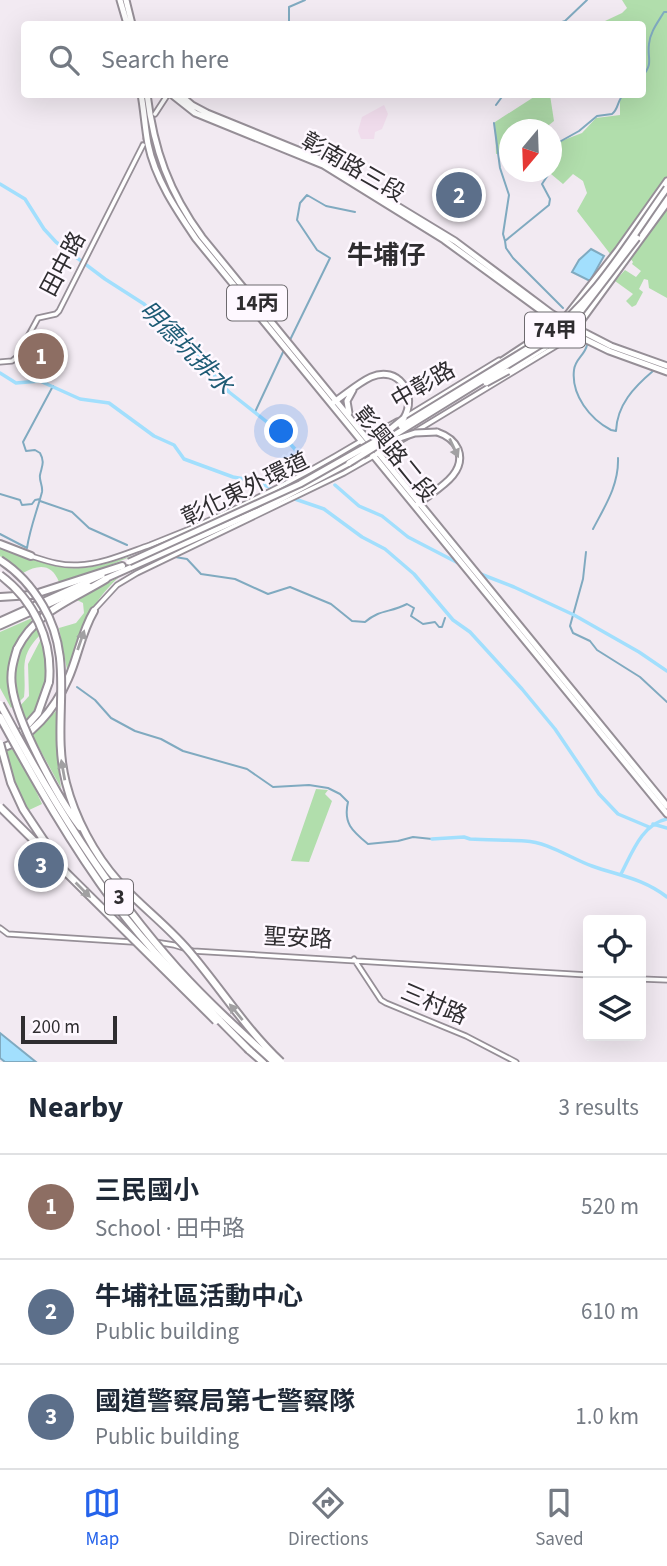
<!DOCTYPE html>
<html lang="en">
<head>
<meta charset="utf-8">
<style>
	:root { --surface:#fff; --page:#f6f6f7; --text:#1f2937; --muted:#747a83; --line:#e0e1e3; --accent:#2563eb }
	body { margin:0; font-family:"Source Sans 3","Noto Sans TC",sans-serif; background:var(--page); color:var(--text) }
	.controls { position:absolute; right:21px; bottom:21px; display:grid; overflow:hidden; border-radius:7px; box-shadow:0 7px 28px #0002 }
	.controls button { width:63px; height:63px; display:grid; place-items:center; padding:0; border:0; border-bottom:2px solid var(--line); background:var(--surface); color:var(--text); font:35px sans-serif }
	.compass { position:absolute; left:499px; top:119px; width:63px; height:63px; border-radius:50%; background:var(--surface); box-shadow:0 7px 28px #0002; rotate:199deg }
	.scale { position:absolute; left:21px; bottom:18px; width:96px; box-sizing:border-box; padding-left:7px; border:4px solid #2f2d30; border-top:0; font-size:19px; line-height:24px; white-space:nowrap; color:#2f2d30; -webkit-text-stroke:5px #fef8ff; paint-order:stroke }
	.you { position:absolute; left:282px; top:432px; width:24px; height:24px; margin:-18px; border:5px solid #fff; border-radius:50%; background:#1a73e8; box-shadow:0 0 0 10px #1a73e833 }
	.badge { display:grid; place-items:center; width:46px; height:46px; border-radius:50%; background:var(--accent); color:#fff; font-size:23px; font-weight:700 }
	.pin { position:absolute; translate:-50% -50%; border:4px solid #fff; box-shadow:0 2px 7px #0006 }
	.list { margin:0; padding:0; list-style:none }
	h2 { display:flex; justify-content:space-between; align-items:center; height:91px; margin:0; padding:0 28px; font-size:30px }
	h2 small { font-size:23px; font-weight:400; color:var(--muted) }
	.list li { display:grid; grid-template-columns:46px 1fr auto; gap:21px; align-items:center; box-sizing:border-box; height:105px; padding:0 28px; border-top:2px solid var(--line) }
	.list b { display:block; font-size:26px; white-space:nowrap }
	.list p { margin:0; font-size:23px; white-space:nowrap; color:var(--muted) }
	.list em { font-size:23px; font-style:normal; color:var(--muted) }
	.icon { flex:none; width:38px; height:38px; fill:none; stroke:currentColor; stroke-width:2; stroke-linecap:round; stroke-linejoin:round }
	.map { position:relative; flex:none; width:667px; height:1062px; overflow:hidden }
	.search { position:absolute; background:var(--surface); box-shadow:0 7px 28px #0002; left:21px; right:21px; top:21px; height:77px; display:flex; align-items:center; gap:18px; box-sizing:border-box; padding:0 24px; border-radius:7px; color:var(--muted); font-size:26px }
	.sheet { height:406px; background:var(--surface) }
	nav { display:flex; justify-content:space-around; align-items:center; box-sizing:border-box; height:98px; border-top:2px solid var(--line); background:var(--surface); font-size:19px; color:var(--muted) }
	nav a { display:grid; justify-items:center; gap:4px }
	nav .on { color:var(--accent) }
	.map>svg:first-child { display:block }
	.industrial { fill:#f0dcec }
	.green { fill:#b1deac }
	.water { fill:#a2dffd; stroke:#80aac0; stroke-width:2 }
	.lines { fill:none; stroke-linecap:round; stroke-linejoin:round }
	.stream { stroke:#80aac0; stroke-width:2 }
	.canal { stroke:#a2dffd; stroke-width:3.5 }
	.tertiary-tunnel { stroke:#cbc4cb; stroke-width:3.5; stroke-dasharray:3.5 2; stroke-linecap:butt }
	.tertiary-casing { stroke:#968f97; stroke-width:7 }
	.primary-casing { stroke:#968f97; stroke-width:9 }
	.motorway-casing { stroke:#968f97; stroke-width:10 }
	.tertiary { stroke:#fff; stroke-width:3.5 }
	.primary { stroke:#fff; stroke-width:5 }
	.motorway { stroke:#fff; stroke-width:6 }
	.primary-bridge-casing { stroke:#968f97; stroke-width:9; stroke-linecap:butt }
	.motorway-bridge-casing { stroke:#968f97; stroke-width:10; stroke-linecap:butt }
	.primary-bridge { stroke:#fff; stroke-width:5 }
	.motorway-bridge { stroke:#fff; stroke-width:6 }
	.oneway { fill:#a1a0a2 }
	.labels { text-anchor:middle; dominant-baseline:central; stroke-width:5; stroke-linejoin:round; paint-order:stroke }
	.shield { fill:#fef8ff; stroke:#6d6a6e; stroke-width:2 }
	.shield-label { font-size:21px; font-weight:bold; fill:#2f2d30 }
	.street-label { font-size:23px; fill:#2f2d30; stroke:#fef8ff }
	.water-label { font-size:24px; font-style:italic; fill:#1d5a74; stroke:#fef8ff }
	.quarter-label { font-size:26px; font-weight:bold; fill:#2f2d30; stroke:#fef8ff }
</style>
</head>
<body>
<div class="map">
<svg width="667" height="1062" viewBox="0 0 667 1062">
	<rect width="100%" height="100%" fill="#f2eaf2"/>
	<path class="industrial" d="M384 105 388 114 382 129 375 132 374 139H361L358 131 362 117Z"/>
	<path class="green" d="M622 0H667V179L611 255 577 211 587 193 583 181 573 174 563 184 551 174C553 162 551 153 556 143L582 133 596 118 620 115V95L642 94 643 73 645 69 643 67 642 24H604L605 21 622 13 627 8Z
		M537 95H550L554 121 544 129 510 130 509 152 496 154 495 122Z
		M667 206V298L649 288 648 280 644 279 639 289 643 292 636 305 632 307 626 301 633 294 615 281 625 270 636 277 641 271 632 264 633 262 630 258Z
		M0 546C22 554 46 567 69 568 91 570 114 561 135 555L78 578 59 582C52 564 39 564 23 573L0 556Z
		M119 577C86 607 81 634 68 675L59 628 76 623 84 613 83 603 77 600Z
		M32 618C31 625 23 633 19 641 9 661 7 684 13 706L11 708 0 688V632Z
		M38 625 41 634C17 658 27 669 24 697L18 703C11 673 18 648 38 625Z
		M42 637C53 671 45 696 27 725L19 707 29 696 28 664Z
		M56 711 60 781 61 788 32 735Z
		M13 749 29 776 42 804 27 811 14 780 6 751Z
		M316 789 328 790 325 794 332 801 309 862 291 861Z"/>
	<path class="water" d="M591 249 604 256 590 281 572 272 579 260Z
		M0 1033 36 1062H5L0 1058Z"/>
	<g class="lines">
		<path class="stream" d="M289 24V7L305 0
			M556 24 565 21 587 0
			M642 77C654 62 647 60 649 44 650 32 658 22 664 12H667
			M496 105 504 94
			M494 123 500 168 509 195 503 234 505 241
			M552 146 579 131 597 116 612 114C619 109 617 100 624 94
			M550 172 542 184 550 199 549 205 505 241 506 248 513 258 563 308
			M289 342 330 258 317 250 297 220 300 203 307 195 326 206 355 212
			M587 345C585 355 575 359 574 370 571 395 590 419 611 430L616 431C617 405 634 387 653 371
			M255 412 284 350
			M0 494 20 500 22 505 32 504 35 500 40 499
			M40 501 72 512 89 528 127 545
			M593 529C605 506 619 485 618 458
			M0 534 27 548C30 528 37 511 42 492 43 485 39 481 40 475 42 466 45 462 40 453L35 450 26 451 23 442 53 386
			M586 552 583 579 570 626 573 633 590 641 597 650 640 677 667 702
			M175 557 187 559 201 574 235 579 268 594 290 587 331 604 352 621 365 622C380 609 390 613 407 604L414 608 411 616 423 624 435 622 439 627H442L445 618
			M77 687 95 700 111 718 135 731 161 739 183 751 247 769 273 787 309 785 328 788 340 794 348 802C343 823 352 831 368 844L398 841 413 837 432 839"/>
		<path class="canal" d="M0 184 25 199 44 229 56 242 105 279 144 304 165 326 179 335 229 392 281 433 306 462
			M0 373 16 383 40 381 80 399 109 403 154 436 174 445 184 459 233 477 256 481 273 489
			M335 485 359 506 382 516 408 537 462 565
			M289 497 324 509 362 537 385 549 414 574 453 620 470 632 522 689 555 729 599 794 618 814 649 827
			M478 573 514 587 574 615 639 652 667 671
			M653 824 667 828
			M432 839 464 837 470 839C488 840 507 840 525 841 548 842 570 858 592 866 620 876 642 878 667 897
			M621 874C632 853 642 824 667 819"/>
		<path class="tertiary-tunnel" d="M141 145 155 114"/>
		<defs>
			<path id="tertiary" d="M155 114 168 94
				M0 362 12 361 17 357 38 318 56 314 59 311 143 145
				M404 418 499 360
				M416 431 561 343 566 337
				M367 438 397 421
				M31 556C47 561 61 566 78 565 103 564 127 553 150 545 223 517 293 482 361 441
				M94 610 117 585 137 573 344 473 407 437
				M0 928 8 934 147 943
				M155 942 174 945 193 951 588 975
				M354 959 381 1000 386 1003 466 1036 516 1062
				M641 979 667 980"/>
			<path id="primary" d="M120 0 127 24
				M126 0 132 24
				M141 94C144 111 145 128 148 144 155 179 177 211 196 239L667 814
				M147 94C154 150 169 192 202 237L667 806
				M171 94 195 113 323 165 444 240 570 332 609 351 667 372
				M179 94 192 105 207 113 320 159 455 241 551 313 576 328 611 346 667 366
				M641 233 667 196
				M564 319 618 250 667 181
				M500 362 556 325
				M508 371 576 328 667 203
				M334 402C346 394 358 383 371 377 398 365 418 394 404 418
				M349 413 347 401 353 390
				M386 435 401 426
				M411 490H433
				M418 504C433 491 468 475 458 449 454 440 446 435 437 432
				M105 579 260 510 349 463 362 459
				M0 621 102 575
				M0 626 89 586"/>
			<path id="motorway" d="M0 544 31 556
				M0 597 32 595 122 566
				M17 649C36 611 72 600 106 579
				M16 738 38 713 49 682
				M0 749C31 738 55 709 68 679 78 657 81 633 94 611
				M249 1050 263 1062"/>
		</defs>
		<use href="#tertiary" class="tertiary-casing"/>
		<use href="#primary" class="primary-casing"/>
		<use href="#motorway" class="motorway-casing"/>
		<use href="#tertiary" class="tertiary"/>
		<use href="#primary" class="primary"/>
		<use href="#motorway" class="motorway"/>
		<defs>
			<path id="primary-bridge" d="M486 383 508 371
				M401 426 540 341C594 302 629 241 667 188
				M391 441 415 433 437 432
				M349 463 553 337 581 311 637 238
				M129 562 300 484 376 441 404 418"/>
			<path id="motorway-bridge" d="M0 560C19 572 32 587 43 606 77 663 50 722 66 783 75 818 94 854 118 881 141 907 171 928 193 956 223 992 247 1030 281 1062
				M0 575C34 600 53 641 49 682
				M17 649C13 662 10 673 12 686 16 721 58 798 80 827
				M0 704C50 798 106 889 178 969 208 1002 241 1032 274 1062
				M0 717C35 781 71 845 115 904 155 957 203 1003 249 1050
				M0 743 11 783 23 809 57 860
				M0 807 216 1021"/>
		</defs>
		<use href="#primary-bridge" class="primary-bridge-casing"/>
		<use href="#motorway-bridge" class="motorway-bridge-casing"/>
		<use href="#primary-bridge" class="primary-bridge"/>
		<use href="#motorway-bridge" class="motorway-bridge"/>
	</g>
	<defs><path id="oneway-solid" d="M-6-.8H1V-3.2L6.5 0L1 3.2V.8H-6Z" transform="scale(1.75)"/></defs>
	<g class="oneway">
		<use href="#oneway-solid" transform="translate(454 448) rotate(65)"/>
		<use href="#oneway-solid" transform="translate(81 640) rotate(-71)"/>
		<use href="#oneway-solid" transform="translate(63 770) rotate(-100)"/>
		<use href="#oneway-solid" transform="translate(83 890) rotate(45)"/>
		<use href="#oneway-solid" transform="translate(236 1012) rotate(-129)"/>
	</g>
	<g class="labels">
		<g class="shield">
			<rect x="227" y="285.5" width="60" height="35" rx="5"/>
			<rect x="525" y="312.5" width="60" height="35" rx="5"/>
			<rect x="105" y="879.5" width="28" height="35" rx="5"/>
		</g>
		<g class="shield-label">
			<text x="257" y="303">14丙</text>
			<text x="555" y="330">74甲</text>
			<text x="119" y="897">3</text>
		</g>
		<g class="street-label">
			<text transform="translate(353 167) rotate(30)">彰南路三段</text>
			<text transform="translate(63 264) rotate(-62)">田中路</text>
			<text transform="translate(423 385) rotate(-30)">中彰路</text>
			<text transform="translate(395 454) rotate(51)">彰興路二段</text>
			<text transform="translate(245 489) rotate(-26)">彰化東外環道</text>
			<text transform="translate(298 938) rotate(3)">聖安路</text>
			<text transform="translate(434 1004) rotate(23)">三村路</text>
		</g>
		<g class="water-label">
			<text transform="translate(186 348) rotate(45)">明德坑排水</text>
		</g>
		<g class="quarter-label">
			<text x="386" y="255">牛埔仔</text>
		</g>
	</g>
</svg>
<div class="controls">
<button><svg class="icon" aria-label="locate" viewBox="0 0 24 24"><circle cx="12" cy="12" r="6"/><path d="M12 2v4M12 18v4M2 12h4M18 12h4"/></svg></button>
<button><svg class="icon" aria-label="layers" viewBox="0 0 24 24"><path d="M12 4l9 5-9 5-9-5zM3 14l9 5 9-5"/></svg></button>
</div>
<svg class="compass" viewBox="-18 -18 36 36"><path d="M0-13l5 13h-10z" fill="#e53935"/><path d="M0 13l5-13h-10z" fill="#747a83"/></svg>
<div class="scale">200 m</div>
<div class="you"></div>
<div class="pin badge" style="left:41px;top:356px;background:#8d6e63">1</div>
<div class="pin badge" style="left:459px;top:195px;background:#5c6f8a">2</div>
<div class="pin badge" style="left:41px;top:865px;background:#5c6f8a">3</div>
<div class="search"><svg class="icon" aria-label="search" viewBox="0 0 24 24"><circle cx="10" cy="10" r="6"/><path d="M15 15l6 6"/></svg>Search here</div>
</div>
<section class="sheet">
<h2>Nearby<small>3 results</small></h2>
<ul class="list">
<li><span class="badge" style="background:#8d6e63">1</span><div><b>三民國小</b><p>School · 田中路</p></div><em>520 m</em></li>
<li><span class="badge" style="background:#5c6f8a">2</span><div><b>牛埔社區活動中心</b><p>Public building</p></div><em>610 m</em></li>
<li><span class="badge" style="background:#5c6f8a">3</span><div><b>國道警察局第七警察隊</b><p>Public building</p></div><em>1.0 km</em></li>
</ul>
</section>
<nav>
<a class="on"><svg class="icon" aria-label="map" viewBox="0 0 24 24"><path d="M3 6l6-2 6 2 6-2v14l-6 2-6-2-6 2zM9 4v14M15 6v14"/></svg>Map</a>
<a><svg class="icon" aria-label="directions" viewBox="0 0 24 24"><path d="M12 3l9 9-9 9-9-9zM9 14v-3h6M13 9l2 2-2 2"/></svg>Directions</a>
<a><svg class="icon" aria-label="saved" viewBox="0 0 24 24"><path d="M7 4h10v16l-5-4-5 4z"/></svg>Saved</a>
</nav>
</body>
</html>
